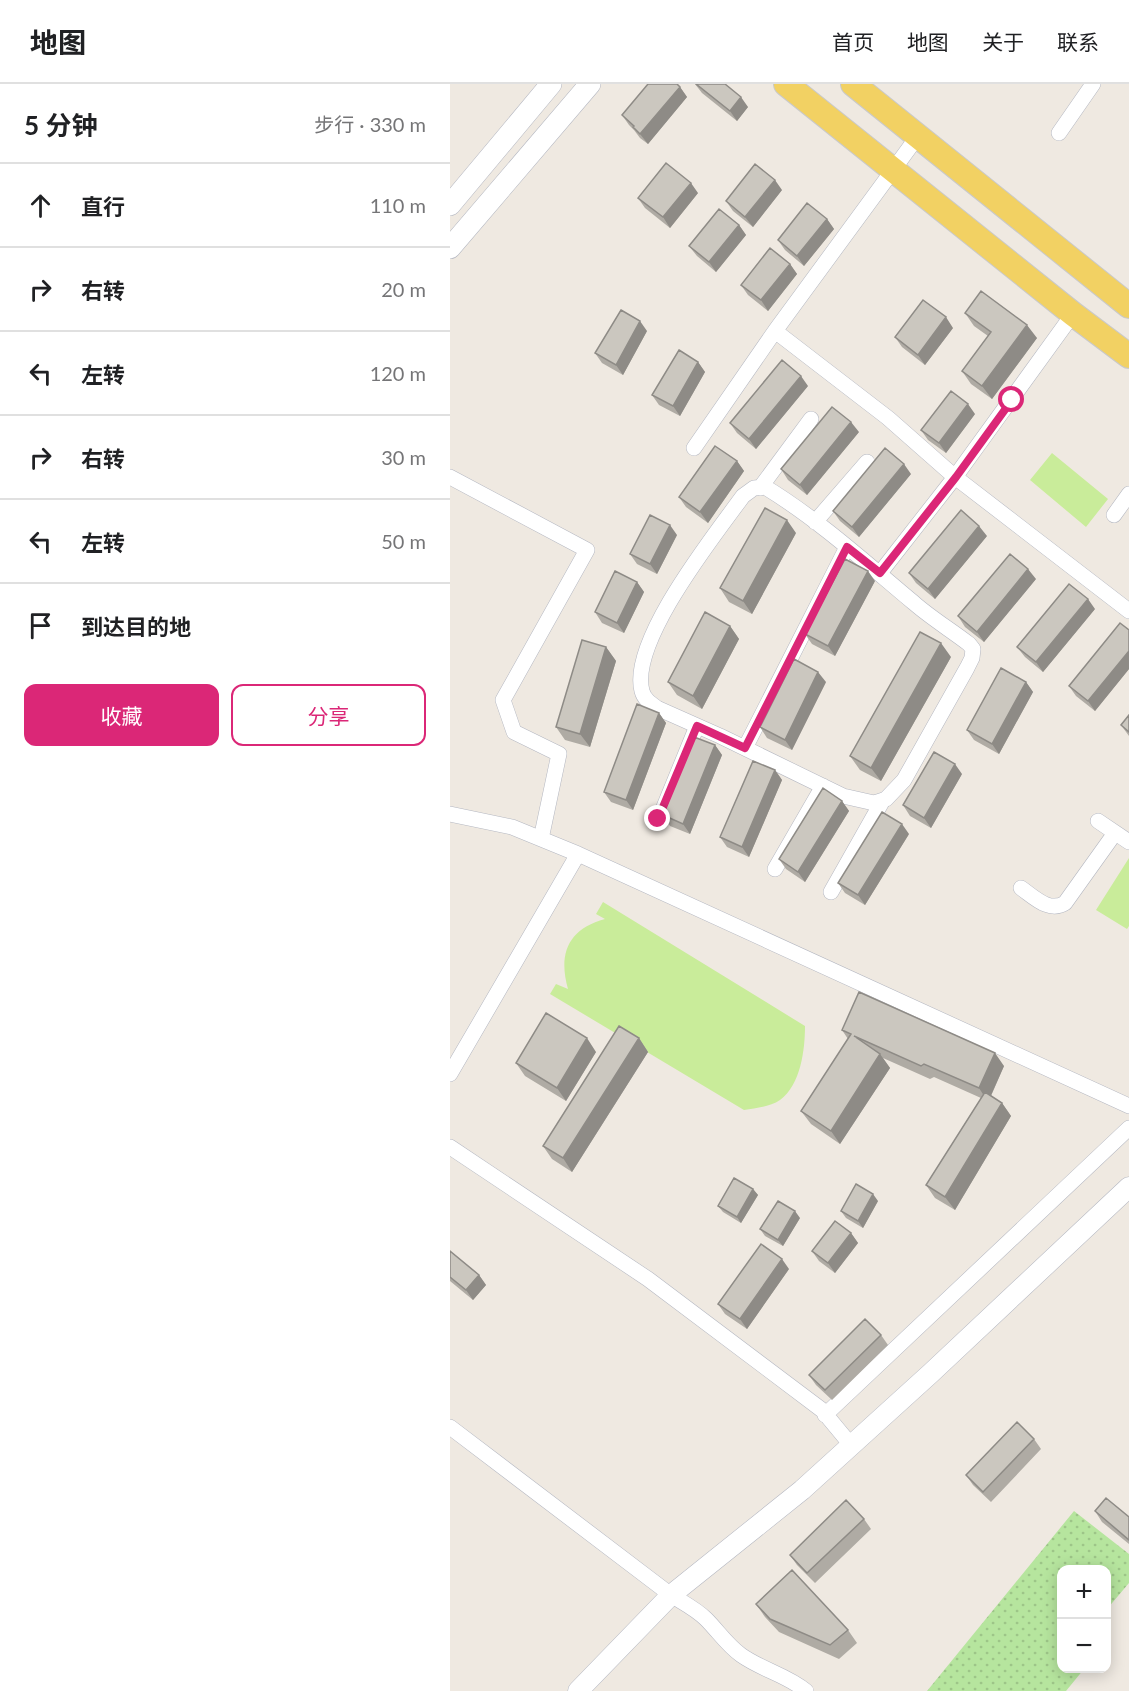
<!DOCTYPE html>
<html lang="zh">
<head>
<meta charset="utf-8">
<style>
	:root { --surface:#fff; --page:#f2f2f2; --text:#202124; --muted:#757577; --line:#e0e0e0; --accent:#db2777 }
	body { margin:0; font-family:Lato,"Noto Sans SC",sans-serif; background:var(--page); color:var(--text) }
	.controls { position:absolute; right:18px; bottom:18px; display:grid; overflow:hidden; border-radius:12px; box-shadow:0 3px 15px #0003 }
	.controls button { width:54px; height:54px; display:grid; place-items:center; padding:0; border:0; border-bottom:2px solid var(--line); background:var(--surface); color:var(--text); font:30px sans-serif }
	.stop { position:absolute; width:18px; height:18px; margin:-14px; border:4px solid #db2777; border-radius:50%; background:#fff }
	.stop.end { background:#db2777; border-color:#fff; box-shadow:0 2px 6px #0008 }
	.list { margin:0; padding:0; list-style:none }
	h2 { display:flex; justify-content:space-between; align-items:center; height:78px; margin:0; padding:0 24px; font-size:26px }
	h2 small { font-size:20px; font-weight:400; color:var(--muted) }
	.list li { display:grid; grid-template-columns:39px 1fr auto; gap:18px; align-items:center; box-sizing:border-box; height:84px; padding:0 24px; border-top:2px solid var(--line) }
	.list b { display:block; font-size:22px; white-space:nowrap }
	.list em { font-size:20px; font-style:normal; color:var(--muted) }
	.actions { display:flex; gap:12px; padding:18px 24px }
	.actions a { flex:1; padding:14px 0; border:2px solid var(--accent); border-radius:12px; text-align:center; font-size:21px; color:var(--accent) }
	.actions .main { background:var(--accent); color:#fff }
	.icon { flex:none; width:33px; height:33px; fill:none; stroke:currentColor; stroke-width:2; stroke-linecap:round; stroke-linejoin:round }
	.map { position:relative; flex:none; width:679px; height:1607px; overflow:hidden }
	header { display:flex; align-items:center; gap:36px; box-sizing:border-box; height:84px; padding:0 30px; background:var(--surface); border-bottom:2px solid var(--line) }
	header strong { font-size:28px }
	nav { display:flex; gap:33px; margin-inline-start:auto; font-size:21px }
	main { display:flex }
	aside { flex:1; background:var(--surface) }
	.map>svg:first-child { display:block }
	.grass { fill:url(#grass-dots) }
	.pitch { fill:#c9ec9a }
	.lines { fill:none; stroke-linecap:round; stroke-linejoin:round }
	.minor-casing { stroke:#b4b7c1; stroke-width:16 }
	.tertiary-casing { stroke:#b4b7c1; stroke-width:21 }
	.secondary-casing { stroke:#b4b7c1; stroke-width:22 }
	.primary-casing { stroke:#c9c9c9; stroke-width:26 }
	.minor { stroke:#fff; stroke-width:15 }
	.tertiary { stroke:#fff; stroke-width:20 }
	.secondary { stroke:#fff; stroke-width:21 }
	.primary { stroke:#f2d163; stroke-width:24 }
	.wall { fill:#afaba4 }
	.shaded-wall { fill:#8e8b86 }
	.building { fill:#cbc7bf; stroke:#8e8b86; stroke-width:1.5 }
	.route { stroke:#db2777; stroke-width:8 }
</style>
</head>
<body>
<header>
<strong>地图</strong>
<nav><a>首页</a><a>地图</a><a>关于</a><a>联系</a></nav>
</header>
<main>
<aside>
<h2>5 分钟<small>步行 · 330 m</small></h2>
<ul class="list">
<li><svg class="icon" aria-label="ahead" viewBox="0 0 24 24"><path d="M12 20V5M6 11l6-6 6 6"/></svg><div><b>直行</b></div><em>110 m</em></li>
<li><svg class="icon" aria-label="right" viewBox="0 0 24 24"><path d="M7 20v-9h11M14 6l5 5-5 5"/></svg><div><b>右转</b></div><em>20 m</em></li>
<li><svg class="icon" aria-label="left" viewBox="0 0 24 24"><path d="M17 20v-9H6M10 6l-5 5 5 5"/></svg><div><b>左转</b></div><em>120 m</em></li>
<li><svg class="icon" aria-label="right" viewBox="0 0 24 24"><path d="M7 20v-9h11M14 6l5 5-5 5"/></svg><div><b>右转</b></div><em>30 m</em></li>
<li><svg class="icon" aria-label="left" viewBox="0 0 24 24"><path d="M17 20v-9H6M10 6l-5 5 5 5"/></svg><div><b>左转</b></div><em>50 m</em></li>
<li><svg class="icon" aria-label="arrive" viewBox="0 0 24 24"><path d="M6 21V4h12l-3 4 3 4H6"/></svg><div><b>到达目的地</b></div></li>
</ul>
<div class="actions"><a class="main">收藏</a><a>分享</a></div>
</aside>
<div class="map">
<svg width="679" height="1607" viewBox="0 0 679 1607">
	<defs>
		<pattern id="grass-dots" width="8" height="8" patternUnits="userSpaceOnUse" patternTransform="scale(1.5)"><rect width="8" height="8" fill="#b6e59e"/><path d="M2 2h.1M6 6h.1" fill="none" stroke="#9dc588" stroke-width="1.8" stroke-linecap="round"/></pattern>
	</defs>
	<rect width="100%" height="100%" fill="#efe9e1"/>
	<path class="grass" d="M624 1427 679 1470V1499L657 1525 656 1486H612V1584L634 1585 616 1607H477Z"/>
	<path class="pitch" d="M602 369 658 415 636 443 580 396Z
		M679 774V842L677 845 646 826Z
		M153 818 355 942C355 965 351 1001 330 1016 320 1023 306 1024 294 1026L100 910 106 900 118 905C108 870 118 845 155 835L146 830Z"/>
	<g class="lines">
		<defs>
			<path id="minor" d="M609 49 643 0
				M325 247 438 334 505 393 679 527
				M244 364 325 247 468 52
				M0 393 137 466 53 616 64 648 109 670 91 755
				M315 403C369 436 416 479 464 519 481 534 501 546 519 560L523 565 522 574 517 584 454 696 436 715 424 719 393 712 270 652 207 624C200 619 194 615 192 607 179 558 264 452 293 412L304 404Z
				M310 404 361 335
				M664 431 679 410
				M365 438 417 378
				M430 489 505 393 623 230
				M295 664 397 463
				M0 730 62 743 128 770 679 1022
				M209 735 247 642
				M648 737 679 758
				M325 785 373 702
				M571 804C584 813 599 829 615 819L665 749
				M381 808 433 716
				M0 990 128 770
				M0 1063 198 1195 372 1326 401 1361
				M375 1331 679 1044
				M0 1343 221 1511C232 1518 246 1525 256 1535 268 1547 277 1561 291 1571 312 1586 337 1591 356 1607"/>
			<path id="tertiary" d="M128 1607 221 1511 352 1406 481 1289 679 1103"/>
			<path id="secondary" d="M0 121 101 0
				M0 164 140 0"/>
			<path id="primary" d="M336 0 623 230 679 272
				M403 0 679 222"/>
		</defs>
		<use href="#minor" class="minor-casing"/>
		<use href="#tertiary" class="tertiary-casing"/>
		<use href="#secondary" class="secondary-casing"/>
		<use href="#primary" class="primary-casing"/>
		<use href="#minor" class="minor"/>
		<use href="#tertiary" class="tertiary"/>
		<use href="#secondary" class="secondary"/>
		<use href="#primary" class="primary"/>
	</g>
	<path class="wall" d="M245 0 298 23 287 37 252 9Z
		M230 3 237 13 198 60 190 54 184 46 179 41 172 31Z
		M332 106 303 143 283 127 276 117Z
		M248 109 220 144 195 124 188 114Z
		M377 135 384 145 354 182 335 166 328 156Z
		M289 141 296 151 266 188 247 172 239 162Z
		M340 180 347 190 318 227 298 211 291 201Z
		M515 229 587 254 542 315 521 300 512 287 538 252 524 242Z
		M503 244 475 281 452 263 445 253Z
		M197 247 173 291 152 279 145 269Z
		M248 278 255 288 230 332 209 321 202 311Z
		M358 302 306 365 287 349 280 339Z
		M525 330 496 369 478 356 471 346Z
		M409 348 357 411 338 396 331 385Z
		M287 377 294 387 258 439 236 423 229 413Z
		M461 390 409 453 390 437 383 427Z
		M346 449 302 530 279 518 270 504Z
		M227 451 207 490 187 480 180 470Z
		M537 452 485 515 466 499 459 489Z
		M586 495 534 558 515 543 508 532Z
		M425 497 385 572 362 560 355 550Z
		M187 498 194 508 174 549 152 539 145 528Z
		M645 525 593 588 575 573 567 563Z
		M280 542 289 555 252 625 227 611 218 598Z
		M679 546V585L645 627 626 612 619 602Z
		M156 563 166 577 140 663 115 656 106 643Z
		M501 573 431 697 410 686 400 672Z
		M376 598 342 666 317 654 310 643Z
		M576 598 583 608 549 670 524 656 517 646Z
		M209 629 216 639 183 726 161 718 154 708Z
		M679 631V652L671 641Z
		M265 661 272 671 240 750 220 742 213 731Z
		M325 686 332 696 299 773 277 763 270 753Z
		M512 690 481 744 460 732 453 721Z
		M392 717 399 727 355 798 336 785 329 775Z
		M459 750 415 821 395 809 388 799Z
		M392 946 554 982 541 1012 552 1019 561 1032 505 1126 485 1114 476 1101 531 1014 484 993 480 995 433 974 440 984 390 1060 361 1040 351 1027 398 955Z
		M189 954 198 968 122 1088 102 1075 93 1062Z
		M146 968 116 1017 75 992 66 979Z
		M303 1105 308 1111 291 1139 273 1128 268 1122Z
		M428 1117 413 1144 396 1134 391 1127Z
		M350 1134 333 1162 315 1152 310 1145Z
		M401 1149 408 1159 385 1189 369 1177 362 1167Z
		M0 1167 29 1191 36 1201 23 1216 0 1197Z
		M339 1185 297 1245 275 1230 268 1220Z
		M431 1251 438 1261 382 1316 366 1301 359 1291Z
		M584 1355 591 1365 541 1418 523 1401 516 1391Z
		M645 1427 679 1433V1460L652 1438Z
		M414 1435 421 1445 365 1499 347 1481 340 1471Z
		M306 1520 398 1546 407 1559 389 1575 329 1548 315 1533Z"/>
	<path class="shaded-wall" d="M230 3 237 13 198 60 190 50Z
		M291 13 298 23 287 37 280 27Z
		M325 96 332 106 303 143 295 133Z
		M241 99 248 109 220 144 213 133Z
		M377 135 384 145 354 182 347 172Z
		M289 141 296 151 266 188 259 178Z
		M340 180 347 190 318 227 311 216Z
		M496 233 503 244 475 281 468 271Z
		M190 237 197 247 173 291 166 281Z
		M577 241 587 254 542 315 532 302Z
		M248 278 255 288 230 332 223 322Z
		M351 292 358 302 306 365 299 355Z
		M518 320 525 330 496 369 489 359Z
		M401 338 409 348 357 411 350 401Z
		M287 377 294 387 258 439 250 428Z
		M454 380 461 390 409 453 402 443Z
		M337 436 346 449 302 530 293 517Z
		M220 441 227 451 207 490 200 480Z
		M529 442 537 452 485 515 478 505Z
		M578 485 586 495 534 558 527 548Z
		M418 487 425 497 385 572 378 562Z
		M187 498 194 508 174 549 167 539Z
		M638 515 645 525 593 588 586 578Z
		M280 542 289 555 252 625 243 612Z
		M491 559 501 573 431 697 421 684Z
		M156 563 166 577 140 663 130 650Z
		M679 567V585L645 627 638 617Z
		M368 588 376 598 342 666 335 656Z
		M576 598 583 608 549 670 542 660Z
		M209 629 216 639 183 726 176 716Z
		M265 661 272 671 240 750 233 740Z
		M505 680 512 690 481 744 474 734Z
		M325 686 332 696 299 773 292 763Z
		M392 717 399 727 355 798 348 788Z
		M452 740 459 750 415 821 408 811Z
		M137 954 146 968 116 1017 107 1004Z
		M189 954 198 968 122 1088 113 1074Z
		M545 969 554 982 538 1018 529 1004Z
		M430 970 440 984 390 1060 381 1047Z
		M552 1019 561 1032 505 1126 495 1113Z
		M303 1105 308 1111 291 1139 287 1133Z
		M423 1110 428 1117 413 1144 408 1137Z
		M345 1127 350 1134 333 1162 328 1156Z
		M401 1149 408 1159 385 1189 378 1179Z
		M332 1175 339 1185 297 1245 290 1235Z
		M29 1191 36 1201 23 1216 16 1206Z"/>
	<path class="building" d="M198 0H227L230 3 190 50 183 43 184 42 172 31Z
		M246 0H275L291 13 280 27Z
		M216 79 241 99 213 133 188 114Z
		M305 80 325 96 295 133 276 117Z
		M357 119 377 135 347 172 328 156Z
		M269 125 289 141 259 178 239 162Z
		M320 164 340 180 311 216 291 201Z
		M531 207 577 241 532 302 512 287 541 248 515 229Z
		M473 216 496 233 468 271 445 253Z
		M171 226 190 237 166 281 145 269Z
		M229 266 248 278 223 322 202 311Z
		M332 276 351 292 299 355 280 339Z
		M501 307 518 320 489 359 471 346Z
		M382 323 401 338 350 401 331 385Z
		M265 362 287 377 250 428 229 413Z
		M435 364 454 380 402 443 383 427Z
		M315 424 337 436 293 517 270 504Z
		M511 426 529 442 478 505 459 489Z
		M200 431 220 441 200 480 180 470Z
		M560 470 578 485 527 548 508 532Z
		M395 475 418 487 378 562 355 550Z
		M165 487 187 498 167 539 145 528Z
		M619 500 638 515 586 578 567 563Z
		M255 528 280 542 243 612 218 598Z
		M670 539 679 546V567L638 617 619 602Z
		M470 548 491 559 421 684 400 672Z
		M132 556 156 563 130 650 106 643Z
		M344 575 368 588 335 656 310 643Z
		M551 584 576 598 542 660 517 646Z
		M187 620 209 629 176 716 154 708Z
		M679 631V648L671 641Z
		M244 653 265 661 233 740 213 731Z
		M484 668 505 680 474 734 453 721Z
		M303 677 325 686 292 763 270 753Z
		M373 704 392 717 348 788 329 775Z
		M432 728 452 740 408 811 388 799Z
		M409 908 545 969 529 1004 474 980 471 982 404 952 430 970 381 1047 351 1027 401 950 392 946Z
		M96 929 137 954 107 1004 66 979Z
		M169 942 189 954 113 1074 93 1062Z
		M535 1008 552 1019 495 1113 476 1101Z
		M284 1094 303 1105 287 1133 268 1122Z
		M406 1100 423 1110 408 1137 391 1127Z
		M328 1117 345 1127 328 1156 310 1145Z
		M385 1137 401 1149 378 1179 362 1167Z
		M311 1160 332 1175 290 1235 268 1220Z
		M0 1167 29 1191 16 1206 0 1193Z
		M415 1235 431 1251 375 1306 359 1291Z
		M567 1338 584 1355 533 1408 516 1391Z
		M656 1414 679 1433V1456L645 1427Z
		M396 1416 414 1435 357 1489 340 1471Z
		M342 1486 398 1546 380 1561 320 1535 306 1520Z"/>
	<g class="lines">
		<path class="route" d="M208 735 247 642 295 664 397 463 430 489 506 393 562 316"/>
	</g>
</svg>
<div class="controls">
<button>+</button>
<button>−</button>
</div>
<div class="stop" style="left:562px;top:316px"></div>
<div class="stop end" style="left:208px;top:735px"></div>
</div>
</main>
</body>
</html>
